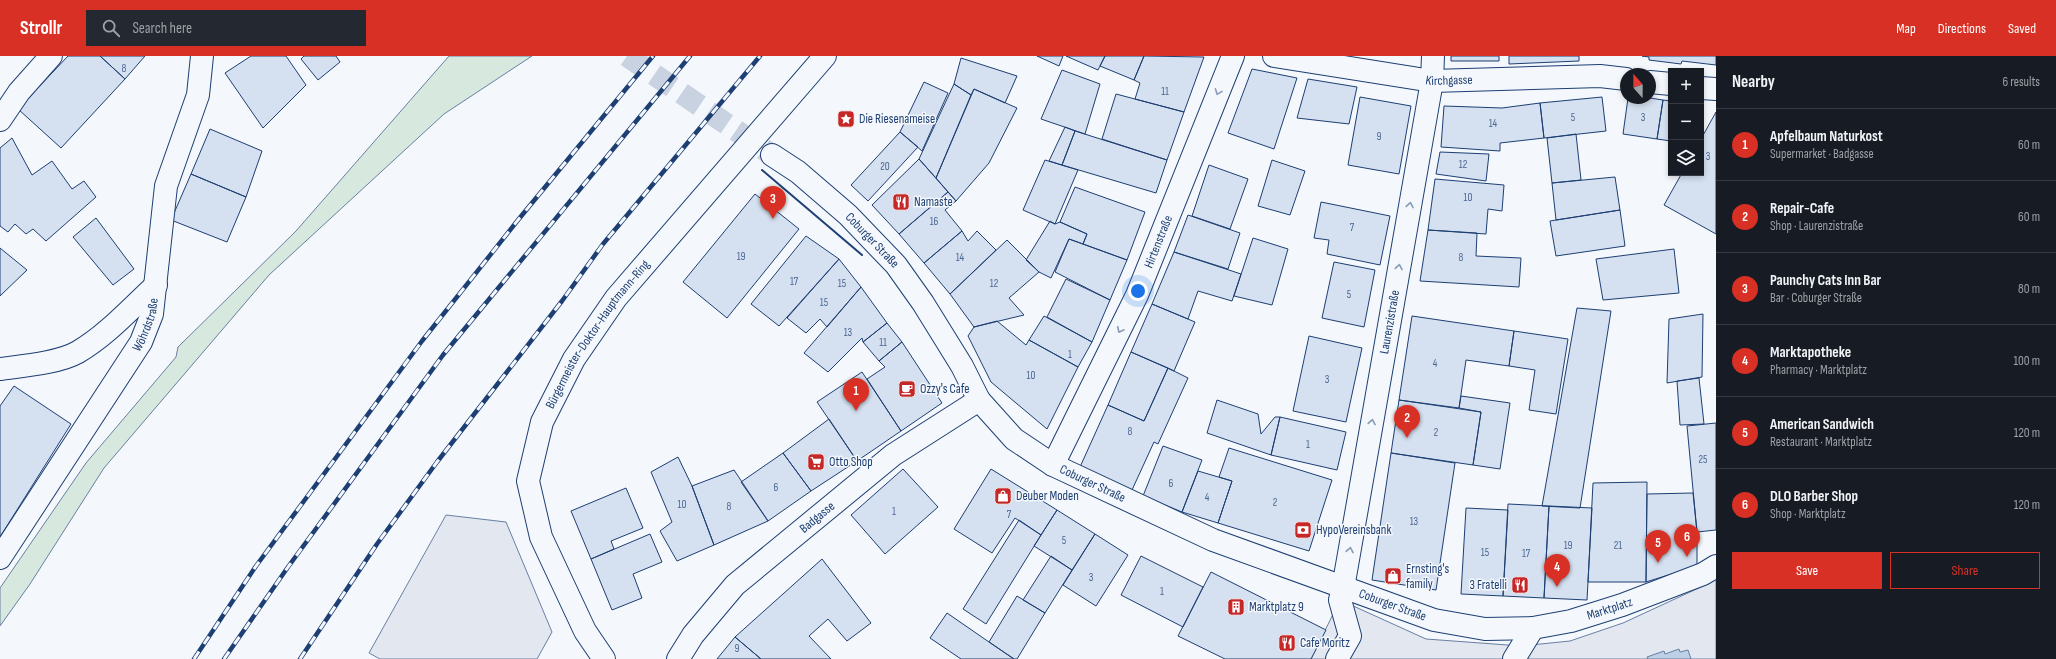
<!DOCTYPE html>
<html lang="en">
<head>
<meta charset="utf-8">
<style>
	:root { --surface:#171b24; --page:#242831; --text:#f1f3f6; --muted:#9ea1a6; --line:#363941; --accent:#d93025 }
	body { margin:0; font-family:"Sofia Sans Condensed",sans-serif; background:var(--page); color:var(--text) }
	.controls { position:absolute; right:12px; top:12px; display:grid; overflow:hidden; border-radius:0px; box-shadow:0 2px 6px #0003 }
	.controls button { width:36px; height:36px; display:grid; place-items:center; padding:0; border:0; border-bottom:1px solid var(--line); background:var(--surface); color:var(--text); font:20px sans-serif }
	.compass { position:absolute; left:1620px; top:12px; width:36px; height:36px; border-radius:50%; background:var(--surface); box-shadow:0 2px 6px #0003; rotate:339deg }
	.you { position:absolute; left:1138px; top:235px; width:14px; height:14px; margin:-10px; border:3px solid #fff; border-radius:50%; background:#1a73e8; box-shadow:0 0 0 6px #1a73e833 }
	.badge { display:grid; place-items:center; width:26px; height:26px; border-radius:50%; background:var(--accent); color:#fff; font-size:13px; font-weight:700 }
	.pin { position:absolute; translate:-50% -33px; filter:drop-shadow(0 1px 2px #0008) }
	.pin::after { content:''; position:absolute; top:21px; width:14px; height:12px; background:inherit; clip-path:polygon(0 0,100% 0,50% 100%) }
	.list { margin:0; padding:0; list-style:none }
	h2 { display:flex; justify-content:space-between; align-items:center; height:52px; margin:0; padding:0 16px; font-size:17px }
	h2 small { font-size:13px; font-weight:400; color:var(--muted) }
	.list li { display:grid; grid-template-columns:26px 1fr auto; gap:12px; align-items:center; box-sizing:border-box; height:72px; padding:0 16px; border-top:1px solid var(--line) }
	.list b { display:block; font-size:15px; white-space:nowrap }
	.list p { margin:0; font-size:13px; white-space:nowrap; color:var(--muted) }
	.list em { font-size:13px; font-style:normal; color:var(--muted) }
	.actions { display:flex; gap:8px; padding:12px 16px }
	.actions a { flex:1; padding:9px 0; border:1px solid var(--accent); border-radius:0px; text-align:center; font-size:14px; color:var(--accent) }
	.actions .main { background:var(--accent); color:#fff }
	.icon { flex:none; width:22px; height:22px; fill:none; stroke:currentColor; stroke-width:2; stroke-linecap:round; stroke-linejoin:round }
	.map { position:relative; flex:none; width:1716px; height:603px; overflow:hidden }
	header { display:flex; align-items:center; gap:24px; box-sizing:border-box; height:56px; padding:0 20px; background:var(--accent); color:#fff }
	header strong { font-size:19px }
	nav { display:flex; gap:22px; margin-inline-start:auto; font-size:14px }
	.search { width:280px; height:36px; background:var(--page); display:flex; align-items:center; gap:10px; box-sizing:border-box; padding:0 14px; border-radius:0px; color:var(--muted); font-size:15px }
	main { display:flex }
	aside { flex:1; background:var(--surface) }
	.map>svg:first-child { display:block }
	.green { fill:#d7e8df; stroke:#687fa3 }
	.parking { fill:#e3e8f0; stroke:#687fa3 }
	.water { fill:#bed0e5; stroke:#687fa3 }
	.building { fill:#d5e0f0; stroke:#1d3f73 }
	.lines { fill:none; stroke-linecap:round; stroke-linejoin:round }
	.minor-tunnel { stroke:#c9d2e0; stroke-width:22; stroke-dasharray:22 11; stroke-linecap:butt }
	.pedestrian-casing { stroke:#1d3f73; stroke-width:24 }
	.minor-casing { stroke:#1d3f73; stroke-width:24 }
	.tertiary-casing { stroke:#1d3f73; stroke-width:24 }
	.pedestrian { stroke:#f4f7fb; stroke-width:22 }
	.minor { stroke:#f4f7fb; stroke-width:22 }
	.tertiary { stroke:#f4f7fb; stroke-width:22 }
	.rail-casing { stroke:#1d3f73; stroke-width:4.5 }
	.rail { stroke:#f4f7fb; stroke-width:3; stroke-dasharray:9; stroke-linecap:butt }
	.wall { stroke:#1d3f73; stroke-width:2 }
	.oneway { stroke:#889bb7 }
	.labels { text-anchor:middle; dominant-baseline:central; stroke-width:3; stroke-linejoin:round; paint-order:stroke }
	.number-label { font-size:11px; fill:#4b6792 }
	.street-label { font-size:13px; fill:#1d3f73; stroke:#f4f7fb }
	.poi-label { font-size:13px; fill:#1d3f73; stroke:#f4f7fb; text-anchor:start }
</style>
</head>
<body>
<header>
<strong>Strollr</strong>
<div class="search"><svg class="icon" aria-label="search" viewBox="0 0 24 24"><circle cx="10" cy="10" r="6"/><path d="M15 15l6 6"/></svg>Search here</div>
<nav><a>Map</a><a>Directions</a><a>Saved</a></nav>
</header>
<main>
<div class="map">
<svg width="1716" height="603" viewBox="0 0 1716 603">
	<rect width="100%" height="100%" fill="#f4f7fb"/>
	<path class="green" d="M449 0H532L444 58 269 219 104 412 30 528 0 570V532L86 407 176 301 178 291 296 175Z"/>
	<path class="parking" d="M446 459 506 466 552 576 537 603H380L369 597Z
		M1716 524V603H1311L1340 544 1426 583 1521 590 1570 585 1623 567Z"/>
	<path class="water" d="M1679 593 1680 596 1688 594 1691 603H1648L1647 601 1664 595 1665 598Z"/>
	<path class="building" d="M68 0H100L125 23 61 92 18 53Z
		M100 0H145L125 23Z
		M251 0H286L306 29 263 72 225 17Z
		M304 0H336L340 6 318 24 301 3Z
		M1037 0H1063L1059 10Z
		M1066 0H1105L1098 14Z
		M1105 0H1144L1134 24 1100 10Z
		M1144 0 1204 1 1184 56 1135 43 1140 27 1134 24Z
		M1451 0H1499V5H1451Z
		M1509 0H1579V5L1509 8Z
		M1642 0H1716V9L1682 5 1681 8 1649 4V1Z
		M961 2 1017 20 1005 47 974 33 971 39 954 28Z
		M1252 13 1297 22 1274 93 1228 77Z
		M1062 14 1100 28 1085 78 1041 63Z
		M1308 23 1357 31 1349 68 1297 62Z
		M924 26 948 37 922 95 900 76Z
		M954 28 971 39 936 122 919 103Z
		M974 33 1017 52 989 107 956 145 936 122Z
		M1116 38 1184 56 1167 104 1102 83Z
		M1360 41 1411 50 1399 118 1348 109Z
		M1602 41 1606 75 1544 82 1540 47Z
		M1628 42H1650L1663 44 1657 83 1623 78Z
		M1663 44 1671 45V85L1657 83Z
		M1540 47 1544 82 1500 87V95L1441 91 1444 50 1502 52Z
		M1716 56V178L1664 149 1682 117H1701V83Z
		M1065 71 1075 75 1062 109 1049 105Z
		M210 73 262 95 246 141 191 118Z
		M1075 75 1167 104 1156 137 1062 109Z
		M900 76 918 91 868 145 851 129Z
		M1576 78 1581 124 1552 127 1547 82Z
		M12 82 32 119 52 105 72 133 84 125 96 141 46 185 33 173 26 178 15 168 8 176 0 170V92Z
		M1440 96 1489 98 1486 125 1436 118Z
		M919 103 948 136 899 178 872 149Z
		M1045 104 1078 114 1055 168 1023 154Z
		M1272 104 1305 115 1290 159 1258 150Z
		M1209 109 1248 123 1230 173 1192 160Z
		M191 118 246 141 227 186 171 164Z
		M1615 121 1620 154 1556 164 1552 127Z
		M1435 123 1504 129 1502 155 1488 153 1486 178 1428 174Z
		M1075 131 1145 156 1127 204 1083 188 1087 178 1060 166Z
		M948 136 956 145 945 154 962 175 924 207 899 178Z
		M755 138 799 173 727 262 683 226Z
		M1321 146 1390 160 1380 209 1327 198 1329 184 1314 182Z
		M1620 154 1625 190 1556 200 1550 165Z
		M1188 159 1240 177 1228 213 1174 196Z
		M96 162 134 213 113 229 73 181Z
		M1050 165 1055 168 1060 166 1087 178 1083 188 1069 183 1051 222 1039 216 1026 204Z
		M1428 174 1477 177 1476 200 1521 202 1519 231 1420 225Z
		M962 175 968 185 977 175 996 194 950 238 924 207Z
		M806 180 839 203 779 270 751 248Z
		M1253 182 1288 193 1272 249 1234 240Z
		M1069 183 1127 204 1110 244 1055 216Z
		M1007 184 1039 216 1009 242 1024 259 974 271 950 238Z
		M0 192 27 214 0 240Z
		M1674 193 1679 237 1603 244 1596 203Z
		M1174 196 1241 218 1232 245 1198 235 1188 263 1152 248Z
		M839 203 861 231 827 271 820 263 806 277 787 262Z
		M1334 206 1375 214 1364 271 1322 262Z
		M1066 223 1110 244 1092 286 1047 261Z
		M861 231 887 267 863 286 862 282 828 316 804 297Z
		M1152 248 1195 266 1174 315 1131 296Z
		M1577 252 1611 255 1580 452 1542 450Z
		M1703 258 1702 321 1667 327 1669 263Z
		M1044 260 1092 286 1078 311 1029 284Z
		M1412 260 1514 275 1509 310 1466 304 1459 352 1399 344Z
		M997 265 1026 289 1029 284 1078 311 1047 373 991 326 968 280 974 271Z
		M887 267 902 286 879 305 863 286Z
		M1514 275 1568 283 1556 358 1529 354 1535 314 1509 310Z
		M1309 280 1362 292 1346 366 1293 355Z
		M902 286 942 347 901 375 867 323 885 311 879 305Z
		M1131 296 1168 312 1144 365 1108 349Z
		M1168 312 1188 322 1158 388 1154 386 1132 434 1080 411 1108 349 1144 365Z
		M862 316 901 375 857 405 817 346Z
		M1699 322 1704 368 1680 369 1677 325Z
		M14 330 71 368 0 481V350Z
		M1461 340 1510 347 1500 413 1473 409 1481 356 1459 352Z
		M1217 344 1258 358 1261 378 1275 361H1280L1271 399 1207 377Z
		M1399 344 1481 356 1473 409 1391 397Z
		M1280 361 1346 376 1337 414 1271 399Z
		M829 363 857 405 811 435 783 397Z
		M1716 367V474L1697 476 1687 370Z
		M1163 390 1202 404 1182 456 1143 440Z
		M1229 392 1332 424 1309 495 1218 467 1232 425 1219 421Z
		M783 397 811 435 768 465 741 426Z
		M1391 397 1455 407 1436 534 1372 524Z
		M678 401 692 430 714 489 677 505 660 475 672 466 651 416Z
		M903 413 938 451 885 498 851 459Z
		M991 413 1057 454 1041 479 1015 462 992 497 954 473Z
		M734 414 768 465 714 489 692 430Z
		M1198 415 1232 425 1218 467 1182 456Z
		M1647 426 1646 526H1588L1593 427Z
		M626 432 643 472 611 485 614 493 591 503 571 455Z
		M1693 437 1697 476V510L1646 526 1647 438Z
		M1508 448 1549 450 1544 542 1503 540Z
		M1549 450 1592 452 1587 544 1544 542Z
		M1466 452 1508 454 1503 540 1461 538Z
		M1057 454 1095 478 1072 514 1034 490Z
		M1019 464 1041 479 986 568 963 553Z
		M650 478 662 506 633 518 642 542 612 554 591 503Z
		M1095 478 1128 499 1096 550 1063 529Z
		M1051 500 1072 514 1045 557 1023 544Z
		M1141 500 1203 531 1183 571 1121 539Z
		M822 503 871 567 847 585 828 563 809 580 831 603H761L735 581Z
		M1211 516 1326 574 1311 603H1225L1178 580Z
		M1017 540 1045 557 1017 603H1014L989 586Z
		M947 557 989 586 1014 603H961L930 582Z
		M735 581 761 603H717Z"/>
	<g class="lines">
		<path class="minor-tunnel" d="M627 0 772 99"/>
		<defs>
			<g id="pedestrian">
				<path id="s1" d="M678 603 693 579 735 529 893 399 979 344"/>
				<path d="M1337 603 1350 580 1340 544 1343 532"/>
				<path d="M1514 603 1533 572"/>
			</g>
			<g id="minor">
				<path id="s2" d="M1274 0 1432 25 1600 20 1626 23"/>
				<path d="M1650 26 1671 28"/>
				<path d="M1701 32 1716 33"/>
				<path d="M0 64 19 36 51 0"/>
				<path id="s3" d="M772 99 798 116 848 159 896 209 923 247 962 310 979 344 1014 383 1053 409 1213 484 1434 564 1485 573 1533 572 1571 565 1622 549 1703 518 1716 510"/>
				<path d="M0 313C22 310 59 307 78 296 107 279 131 252 156 229"/>
				<path id="s4" d="M1053 409 1137 239 1233 0"/>
				<path id="s5" d="M0 502 141 286 152 258 166 130 198 39 202 0"/>
				<path id="s6" d="M1343 532 1432 25 1433 0"/>
			</g>
			<g id="tertiary">
				<path id="s7" d="M604 603 585 575 541 481 528 425 542 366 574 303 616 242 825 0"/>
			</g>
		</defs>
		<use href="#pedestrian" class="pedestrian-casing"/>
		<use href="#minor" class="minor-casing"/>
		<use href="#tertiary" class="tertiary-casing"/>
		<use href="#pedestrian" class="pedestrian"/>
		<use href="#minor" class="minor"/>
		<use href="#tertiary" class="tertiary"/>
		<defs>
			<path id="rail" d="M194 603 256 510 422 285 518 164 653 0
				M224 603 288 511 443 299 690 0
				M300 603 377 488 437 406 562 245 603 188 760 0"/>
		</defs>
		<use href="#rail" class="rail-casing"/>
		<use href="#rail" class="rail"/>
		<path class="wall" d="M762 114 862 199"/>
	</g>
	<defs><path id="oneway-chevron" d="M-2-3.5L2.5 0L-2 3.5" fill="none" stroke-width="1.6" stroke-linecap="round" stroke-linejoin="round"/></defs>
	<g class="oneway">
		<use href="#oneway-chevron" transform="translate(1218 36) rotate(111)"/>
		<use href="#oneway-chevron" transform="translate(1410 149) rotate(-80)"/>
		<use href="#oneway-chevron" transform="translate(1399 211) rotate(-80)"/>
		<use href="#oneway-chevron" transform="translate(1120 274) rotate(116)"/>
		<use href="#oneway-chevron" transform="translate(1372 366) rotate(-80)"/>
		<use href="#oneway-chevron" transform="translate(1350 494) rotate(-80)"/>
	</g>
	<defs>
		<symbol id="sight-square" viewBox="-11 -11 22 22"><rect x="-9" y="-9" width="18" height="18" rx="4" fill="#c62828" stroke="#f4f7fb"/><path d="M0-6L1.8-2.2L6-1.7L2.9 1.2L3.7 5.4L0 3.3L-3.7 5.4L-2.9 1.2L-6-1.7L-1.8-2.2Z" fill="#fff"/></symbol>
		<symbol id="restaurant-square" viewBox="-11 -11 22 22"><rect x="-9" y="-9" width="18" height="18" rx="4" fill="#c62828" stroke="#f4f7fb"/><path d="M-5-6h1v4h1v-4h1v4h1v-4h1v5L-1.5 .5V6h-2V.5L-5-1ZM5-6V6H3V1.5H1.5Q1.5-4 5-6Z" fill="#fff"/></symbol>
		<symbol id="cafe-square" viewBox="-11 -11 22 22"><rect x="-9" y="-9" width="18" height="18" rx="4" fill="#c62828" stroke="#f4f7fb"/><path d="M-5.5-4.5H6V0H3Q3 3.5 0 3.5H-2.5Q-5.5 3.5-5.5 0ZM3-3.2v2h1.7v-2ZM-6 4.5H4V6H-6Z" fill="#fff"/></symbol>
		<symbol id="supermarket-square" viewBox="-11 -11 22 22"><rect x="-9" y="-9" width="18" height="18" rx="4" fill="#c62828" stroke="#f4f7fb"/><path d="M-6-5.5h2.5l.6 2H6L4.5 2H-2.5L-4.4-4H-6ZM-1.5 3.2a1.3 1.3 0 1 0 .1 0ZM3 3.2a1.3 1.3 0 1 0 .1 0Z" fill="#fff"/></symbol>
		<symbol id="shop-square" viewBox="-11 -11 22 22"><rect x="-9" y="-9" width="18" height="18" rx="4" fill="#c62828" stroke="#f4f7fb"/><path d="M-5-2.5h2.3a2.7 3.5 0 0 1 5.4 0H5L5.5 6h-11ZM-1.5-2.5h3a1.5 2.3 0 0 0-3 0Z" fill="#fff"/></symbol>
		<symbol id="bank-square" viewBox="-11 -11 22 22"><rect x="-9" y="-9" width="18" height="18" rx="4" fill="#c62828" stroke="#f4f7fb"/><path d="M-6-4H6V4H-6ZM0-2.3a2.3 2.3 0 1 0 0 4.6a2.3 2.3 0 1 0 0-4.6Z" fill="#fff"/></symbol>
		<symbol id="building-square" viewBox="-11 -11 22 22"><rect x="-9" y="-9" width="18" height="18" rx="4" fill="#c62828" stroke="#f4f7fb"/><path d="M-4-6H4V6H1V3H-1V6H-4ZM-2.5-4.3h1.7v1.8h-1.7ZM.8-4.3h1.7v1.8H.8ZM-2.5-1h1.7V.8h-1.7ZM.8-1h1.7V.8H.8Z" fill="#fff"/></symbol>
	</defs>
	<g fill-rule="evenodd">
		<use href="#sight-square" x="836" y="53" width="20" height="20"/>
		<use href="#restaurant-square" x="891" y="136" width="20" height="20"/>
		<use href="#cafe-square" x="897" y="323" width="20" height="20"/>
		<use href="#supermarket-square" x="806" y="396" width="20" height="20"/>
		<use href="#shop-square" x="993" y="430" width="20" height="20"/>
		<use href="#bank-square" x="1293" y="464" width="20" height="20"/>
		<use href="#shop-square" x="1383" y="510" width="20" height="20"/>
		<use href="#restaurant-square" x="1510" y="519" width="20" height="20"/>
		<use href="#building-square" x="1226" y="541" width="20" height="20"/>
		<use href="#restaurant-square" x="1277" y="577" width="20" height="20"/>
	</g>
	<g class="labels">
		<g class="number-label">
			<text x="124" y="12">8</text>
			<text x="1165" y="35">11</text>
			<text x="1573" y="61">5</text>
			<text x="1643" y="61">3</text>
			<text x="1493" y="67">14</text>
			<text x="1379" y="80">9</text>
			<text x="1708" y="100">3</text>
			<text x="1463" y="108">12</text>
			<text x="885" y="110">20</text>
			<text x="1468" y="141">10</text>
			<text x="934" y="165">16</text>
			<text x="1352" y="171">7</text>
			<text x="741" y="200">19</text>
			<text x="960" y="201">14</text>
			<text x="1461" y="201">8</text>
			<text x="794" y="225">17</text>
			<text x="842" y="227">15</text>
			<text x="994" y="227">12</text>
			<text x="1349" y="238">5</text>
			<text x="824" y="246">15</text>
			<text x="848" y="276">13</text>
			<text x="883" y="286">11</text>
			<text x="1070" y="298">1</text>
			<text x="1435" y="307">4</text>
			<text x="1031" y="319">10</text>
			<text x="1327" y="323">3</text>
			<text x="1130" y="375">8</text>
			<text x="1436" y="376">2</text>
			<text x="1308" y="388">1</text>
			<text x="1703" y="403">25</text>
			<text x="1171" y="427">6</text>
			<text x="776" y="431">6</text>
			<text x="1207" y="441">4</text>
			<text x="1275" y="446">2</text>
			<text x="682" y="448">10</text>
			<text x="729" y="450">8</text>
			<text x="894" y="455">1</text>
			<text x="1009" y="458">7</text>
			<text x="1414" y="465">13</text>
			<text x="1064" y="484">5</text>
			<text x="1568" y="489">19</text>
			<text x="1618" y="489">21</text>
			<text x="1485" y="496">15</text>
			<text x="1526" y="497">17</text>
			<text x="1091" y="521">3</text>
			<text x="1162" y="535">1</text>
			<text x="737" y="592">9</text>
		</g>
		<g class="street-label">
			<text stroke="none"><textPath href="#s2" startOffset="177">Kirchgasse</textPath></text>
			<text stroke="none"><textPath href="#s3" startOffset="132">Coburger Straße</textPath></text>
			<text stroke="none"><textPath href="#s4" startOffset="247">Hirtenstraße</textPath></text>
			<text stroke="none"><textPath href="#s6" startOffset="270">Laurenzistraße</textPath></text>
			<text stroke="none"><textPath href="#s5" startOffset="276">Wöhrdstraße</textPath></text>
			<text stroke="none"><textPath href="#s7" startOffset="360">Bürgermeister-Doktor-Hauptmann-Ring</textPath></text>
			<text stroke="none"><textPath href="#s3" startOffset="468">Coburger Straße</textPath></text>
			<text stroke="none"><textPath href="#s1" startOffset="200">Badgasse</textPath></text>
			<text stroke="none"><textPath href="#s3" startOffset="792">Coburger Straße</textPath></text>
			<text stroke="none"><textPath href="#s3" startOffset="1015">Marktplatz</textPath></text>
		</g>
		<g class="poi-label">
			<text x="859" y="63">Die Riesenameise</text>
			<text x="914" y="146">Namaste</text>
			<text x="920" y="333">Ozzy's Cafe</text>
			<text x="829" y="406">Otto Shop</text>
			<text x="1016" y="440">Deuber Moden</text>
			<text x="1316" y="474">HypoVereinsbank</text>
			<text x="1406" y="513">Ernsting's<tspan x="1406" dy="15">family</tspan></text>
			<text x="1507" y="529" text-anchor="end">3 Fratelli</text>
			<text x="1249" y="551">Marktplatz 9</text>
			<text x="1300" y="587">Cafe Moritz</text>
		</g>
	</g>
</svg>
<div class="controls">
<button>+</button>
<button>−</button>
<button><svg class="icon" aria-label="layers" viewBox="0 0 24 24"><path d="M12 4l9 5-9 5-9-5zM3 14l9 5 9-5"/></svg></button>
</div>
<svg class="compass" viewBox="-18 -18 36 36"><path d="M0-13l5 13h-10z" fill="#e53935"/><path d="M0 13l5-13h-10z" fill="#9ea1a6"/></svg>
<div class="you"></div>
<div class="pin badge" style="left:856px;top:355px">1</div>
<div class="pin badge" style="left:1407px;top:382px">2</div>
<div class="pin badge" style="left:773px;top:163px">3</div>
<div class="pin badge" style="left:1557px;top:531px">4</div>
<div class="pin badge" style="left:1658px;top:507px">5</div>
<div class="pin badge" style="left:1687px;top:501px">6</div>
</div>
<aside>
<h2>Nearby<small>6 results</small></h2>
<ul class="list">
<li><span class="badge">1</span><div><b>Apfelbaum Naturkost</b><p>Supermarket · Badgasse</p></div><em>60 m</em></li>
<li><span class="badge">2</span><div><b>Repair-Cafe</b><p>Shop · Laurenzistraße</p></div><em>60 m</em></li>
<li><span class="badge">3</span><div><b>Paunchy Cats Inn Bar</b><p>Bar · Coburger Straße</p></div><em>80 m</em></li>
<li><span class="badge">4</span><div><b>Marktapotheke</b><p>Pharmacy · Marktplatz</p></div><em>100 m</em></li>
<li><span class="badge">5</span><div><b>American Sandwich</b><p>Restaurant · Marktplatz</p></div><em>120 m</em></li>
<li><span class="badge">6</span><div><b>DLO Barber Shop</b><p>Shop · Marktplatz</p></div><em>120 m</em></li>
</ul>
<div class="actions"><a class="main">Save</a><a>Share</a></div>
</aside>
</main>
</body>
</html>
